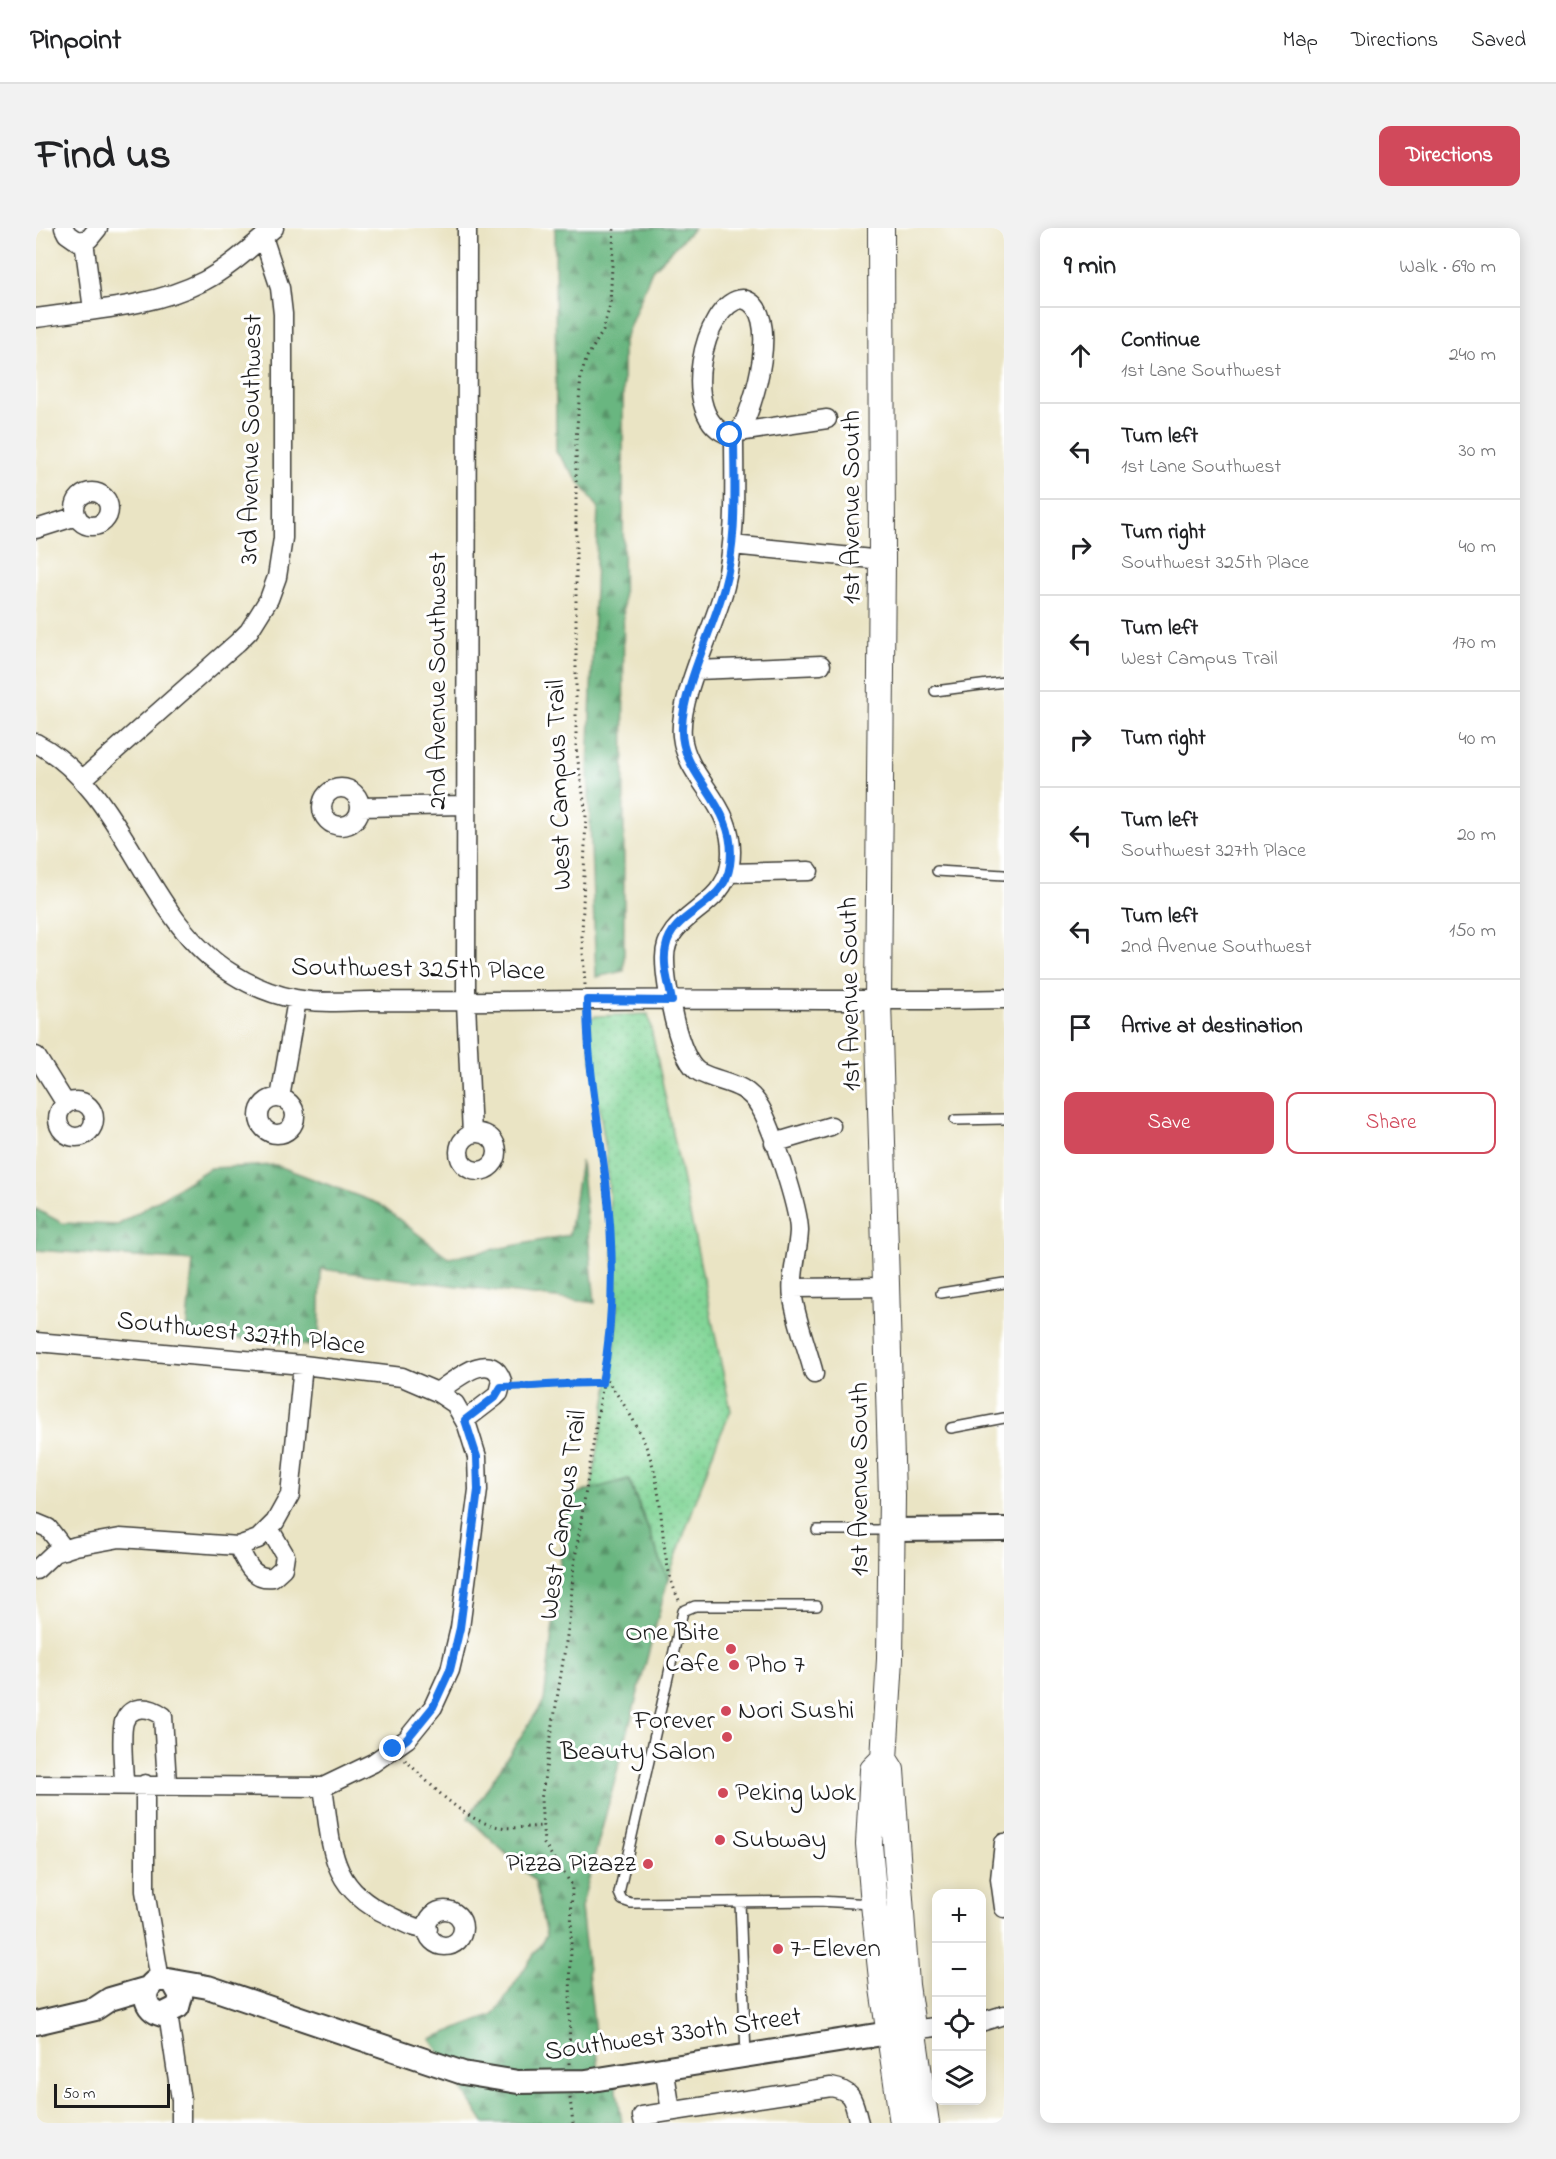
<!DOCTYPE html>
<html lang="en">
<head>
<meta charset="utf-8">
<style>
	:root { --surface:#fff; --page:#f2f2f2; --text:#202124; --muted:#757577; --line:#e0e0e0; --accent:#d1495b }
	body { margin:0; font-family:"Indie Flower",sans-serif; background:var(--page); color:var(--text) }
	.controls { position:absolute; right:18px; bottom:18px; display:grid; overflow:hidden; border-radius:12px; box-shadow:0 3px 15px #0003 }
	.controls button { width:54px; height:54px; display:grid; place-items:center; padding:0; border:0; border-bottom:2px solid var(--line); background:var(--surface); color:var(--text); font:30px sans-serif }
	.scale { position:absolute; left:18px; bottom:15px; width:116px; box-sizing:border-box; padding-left:6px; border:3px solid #1c1c1c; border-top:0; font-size:16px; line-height:21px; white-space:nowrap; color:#1c1c1c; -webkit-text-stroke:4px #fff; paint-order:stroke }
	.stop { position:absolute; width:18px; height:18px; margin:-14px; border:4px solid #1a73e8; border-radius:50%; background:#fff }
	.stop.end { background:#1a73e8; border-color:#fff; box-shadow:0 2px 6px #0008 }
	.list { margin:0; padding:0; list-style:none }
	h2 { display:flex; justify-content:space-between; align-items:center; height:78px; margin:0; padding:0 24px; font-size:26px }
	h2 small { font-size:20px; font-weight:400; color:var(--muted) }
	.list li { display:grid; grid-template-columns:39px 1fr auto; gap:18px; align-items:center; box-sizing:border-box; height:96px; padding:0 24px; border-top:2px solid var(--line) }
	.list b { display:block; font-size:22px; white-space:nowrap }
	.list p { margin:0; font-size:20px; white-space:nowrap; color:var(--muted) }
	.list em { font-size:20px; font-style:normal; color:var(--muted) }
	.actions { display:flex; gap:12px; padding:18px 24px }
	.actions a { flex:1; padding:14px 0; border:2px solid var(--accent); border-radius:12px; text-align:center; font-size:21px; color:var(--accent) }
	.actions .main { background:var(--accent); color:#fff }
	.icon { flex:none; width:33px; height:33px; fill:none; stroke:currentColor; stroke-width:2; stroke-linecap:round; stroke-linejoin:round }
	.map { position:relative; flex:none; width:968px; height:1895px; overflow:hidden; border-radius:12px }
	header { display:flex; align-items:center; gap:36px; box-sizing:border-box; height:84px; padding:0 30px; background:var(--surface); border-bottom:2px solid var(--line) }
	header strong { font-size:28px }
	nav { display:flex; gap:33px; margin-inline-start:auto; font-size:21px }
	.intro { display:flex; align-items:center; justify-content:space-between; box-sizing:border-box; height:144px; padding:0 36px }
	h1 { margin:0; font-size:42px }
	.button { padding:15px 27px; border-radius:12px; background:var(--accent); color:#fff; font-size:21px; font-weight:700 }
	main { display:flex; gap:36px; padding:0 36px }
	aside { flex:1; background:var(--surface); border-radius:12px; box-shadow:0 3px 15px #0003 }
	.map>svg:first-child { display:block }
	.grass { fill:url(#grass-dots); stroke:#4f785a; stroke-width:1.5 }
	.forest { fill:url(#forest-firs); stroke:#42694e; stroke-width:1.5 }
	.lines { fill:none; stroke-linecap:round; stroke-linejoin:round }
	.service-casing { stroke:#3b3a35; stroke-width:12 }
	.minor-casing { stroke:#3b3a35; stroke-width:21 }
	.tertiary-casing { stroke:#3b3a35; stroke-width:26 }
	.secondary-casing { stroke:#3b3a35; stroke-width:28 }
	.path { stroke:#3b3a35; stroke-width:3; stroke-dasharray:1.5 4.5; stroke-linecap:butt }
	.service { stroke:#fff; stroke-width:9 }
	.minor { stroke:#fff; stroke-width:18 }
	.tertiary { stroke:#fff; stroke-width:22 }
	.secondary { stroke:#fff; stroke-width:26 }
	.route { stroke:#1a73e8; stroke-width:8 }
	.poi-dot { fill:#d1495b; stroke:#fff; stroke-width:2 }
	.labels { text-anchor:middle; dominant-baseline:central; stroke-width:6; stroke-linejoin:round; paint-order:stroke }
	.street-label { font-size:27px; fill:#1c1c1c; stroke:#fff }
	.poi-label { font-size:27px; fill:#1c1c1c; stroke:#fff; text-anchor:start }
</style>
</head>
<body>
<header>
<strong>Pinpoint</strong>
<nav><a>Map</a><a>Directions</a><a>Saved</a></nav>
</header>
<div class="intro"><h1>Find us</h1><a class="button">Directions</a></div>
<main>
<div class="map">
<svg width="968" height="1895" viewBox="0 0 968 1895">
	<defs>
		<pattern id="grass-dots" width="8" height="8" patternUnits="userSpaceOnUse" patternTransform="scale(1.5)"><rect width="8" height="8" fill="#82d597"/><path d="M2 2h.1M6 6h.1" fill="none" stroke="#70b682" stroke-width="1.8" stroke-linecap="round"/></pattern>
		<pattern id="forest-firs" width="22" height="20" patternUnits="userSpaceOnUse" patternTransform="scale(1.5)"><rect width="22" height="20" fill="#69b680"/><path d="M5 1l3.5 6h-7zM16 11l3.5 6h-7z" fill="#569368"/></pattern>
	</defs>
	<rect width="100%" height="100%" fill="#fff"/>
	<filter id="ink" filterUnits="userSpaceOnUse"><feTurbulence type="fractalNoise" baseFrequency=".0167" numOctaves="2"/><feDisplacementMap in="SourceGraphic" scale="12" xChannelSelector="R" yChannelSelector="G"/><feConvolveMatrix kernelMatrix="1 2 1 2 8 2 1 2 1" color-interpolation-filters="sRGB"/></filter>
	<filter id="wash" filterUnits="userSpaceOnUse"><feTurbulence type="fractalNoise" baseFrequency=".008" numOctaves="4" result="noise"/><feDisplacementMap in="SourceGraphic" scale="24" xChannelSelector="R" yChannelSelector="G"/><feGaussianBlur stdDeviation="1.35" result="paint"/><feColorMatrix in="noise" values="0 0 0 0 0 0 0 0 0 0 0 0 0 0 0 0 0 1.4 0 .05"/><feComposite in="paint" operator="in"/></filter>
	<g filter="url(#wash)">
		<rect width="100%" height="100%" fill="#eae4c4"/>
		<path class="grass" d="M612 786 695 1183 679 1219 632 1351 593 1251 555 1262 579 1120 581 1077 570 923 554 819V791L559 788Z"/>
		<path class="forest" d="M519 0H658L616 42 587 115 588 743 560 749 552 542 562 279 520 224Z
			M545 933 559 1075 285 1041 283 1119 150 1105 157 1033 0 1022V981L26 995 82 997 174 940 240 937 343 976 413 1030 533 1007Z
			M592 1251 632 1351 545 1680 564 1850 579 1848 586 1895H448L394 1811 458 1787 510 1708 499 1653 432 1590 508 1473 532 1268Z"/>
	</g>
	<g filter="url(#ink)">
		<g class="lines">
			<defs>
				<path id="service" d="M899 463 968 454
					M901 643 968 647
					M919 892 968 891
					M905 1065 968 1055
					M915 1200 968 1190
					M781 1302H853
					M781 1378H659L647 1383 583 1665 586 1672 595 1675 782 1673 836 1676
					M704 1674 710 1828"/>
				<path id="minor" d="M28 0 31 6 41 13 53 11 62 0
					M431 0 430 775 436 906
					M48 13 57 82
					M707 71C747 81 718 181 703 204L694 207C641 192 667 73 707 71Z
					M0 90C55 82 117 79 168 53 193 40 216 18 238 0
					M703 204 791 191
					M698 207C698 258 701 309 689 358 679 398 642 470 646 508 651 555 703 577 694 637 687 683 627 686 629 732 629 755 642 832 663 844 686 856 709 853 724 879 736 899 763 980 763 1003 762 1025 754 1048 757 1070 761 1095 772 1122 778 1146
					M39 281a17 17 0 1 1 34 0a17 17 0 1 1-34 0Z
					M0 301 41 288
					M696 317 846 332
					M661 442 785 437
					M0 515C90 563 109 692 195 745 214 757 238 767 260 771 284 776 312 773 336 773 407 774 478 773 549 772 688 770 828 774 968 771
					M47 551 202 414 213 403 233 371 241 349 247 310V86L244 60 227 9
					M286 579a19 19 0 1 1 38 0a19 19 0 1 1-38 0Z
					M324 579 429 577
					M692 645 773 643
					M0 828 30 876
					M223 888a18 18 0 1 1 36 0a18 18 0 1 1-36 0Z
					M244 870 261 772
					M22 891a18 18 0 1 1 36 0a18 18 0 1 1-36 0Z
					M423 924a19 19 0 1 1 38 0a19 19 0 1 1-38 0Z
					M738 915 795 898
					M757 1060 851 1059
					M0 1114 267 1137 366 1149 401 1164 419 1176 431 1197 441 1229 442 1262 424 1400 414 1442 397 1479 371 1511 337 1535 287 1559 0 1557
					M401 1164C418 1153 455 1119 466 1153L463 1165 459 1169 429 1192
					M0 1295 12 1300 29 1322
					M202 1318C210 1334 216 1352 237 1349L247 1340 249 1327 233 1300
					M0 1342 18 1325 40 1318 84 1310 202 1318 222 1311 239 1294 254 1267 267 1137
					M88 1556C88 1541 84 1507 88 1494 95 1475 115 1479 127 1488L131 1556
					M109 1556V1663L124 1752
					M287 1559C296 1617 292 1660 352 1687 365 1693 377 1701 392 1701
					M968 1615 964 1651 968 1680
					M391 1700a18 18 0 1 1 36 0a18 18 0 1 1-36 0Z
					M132 1786 145 1872V1895
					M945 1794 968 1787
					M867 1803 900 1799
					M628 1839 635 1883
					M608 1895 606 1888 795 1859C819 1863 817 1874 823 1895"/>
				<path id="tertiary" d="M855 1302 968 1301
					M137 1754 145 1768 142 1779 126 1787C108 1782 104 1762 121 1752H132L172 1759 427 1845 482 1854 550 1853 853 1805
					M0 1795 59 1781 74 1771 112 1760"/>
				<path id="secondary" d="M845 0 846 332 842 773 856 1268 854 1431 848 1531 855 1542 870 1757 890 1895
					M848 1531 837 1542 833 1616 838 1676 847 1760 867 1895"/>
			</defs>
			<use href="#service" class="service-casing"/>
			<use href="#minor" class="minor-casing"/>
			<use href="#tertiary" class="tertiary-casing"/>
			<use href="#secondary" class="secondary-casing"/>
			<path class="path" d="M549 757 546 708 550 586 540 520V212L545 147 551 129 567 103 574 77 578 0
				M567 1147C594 1183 616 1218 622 1263 628 1299 626 1338 643 1372
				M482 1159 511 1158 533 1153 566 1155
				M369 1532C394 1555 422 1588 455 1597 471 1602 490 1599 506 1598
				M533 1836 536 1657 508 1616 505 1572 533 1395 538 1337 575 1104 574 1003 551 820V788
				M534 1870 537 1895"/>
			<use href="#service" class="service"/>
			<use href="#minor" class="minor"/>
			<use href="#tertiary" class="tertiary"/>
			<use href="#secondary" class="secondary"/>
		</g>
	</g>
	<g class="lines" filter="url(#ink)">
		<path class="route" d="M357 1521 371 1511 397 1479 414 1442 424 1400 442 1262 441 1229 429 1192 459 1169 465 1159C499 1159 532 1154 566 1155 579 1089 578 1021 570 954 562 893 551 834 551 772L636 773C633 756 626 737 630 719 637 682 688 680 694 637 703 576 643 549 646 499 647 459 677 401 688 360 702 311 698 258 698 207H694"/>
	</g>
	<g class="poi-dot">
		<circle cx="695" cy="1421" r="6"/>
		<circle cx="698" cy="1437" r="6"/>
		<circle cx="690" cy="1483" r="6"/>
		<circle cx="691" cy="1509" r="6"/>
		<circle cx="687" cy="1565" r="6"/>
		<circle cx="684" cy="1612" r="6"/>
		<circle cx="612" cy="1636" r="6"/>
		<circle cx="742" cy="1721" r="6"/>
	</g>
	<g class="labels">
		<g class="street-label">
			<text transform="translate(216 211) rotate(-89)">3rd Avenue Southwest</text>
			<text transform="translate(816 279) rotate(-90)">1st Avenue South</text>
			<text transform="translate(402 453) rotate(-90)">2nd Avenue Southwest</text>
			<text transform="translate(524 557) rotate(-92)">West Campus Trail</text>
			<text transform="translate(382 742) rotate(1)">Southwest 325th Place</text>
			<text transform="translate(815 766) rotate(-91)">1st Avenue South</text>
			<text transform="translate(205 1106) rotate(6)">Southwest 327th Place</text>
			<text transform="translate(824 1251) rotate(-90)">1st Avenue South</text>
			<text transform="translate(528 1287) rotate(-82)">West Campus Trail</text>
			<text transform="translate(637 1807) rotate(-8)">Southwest 330th Street</text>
		</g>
		<g class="poi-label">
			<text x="683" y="1405" text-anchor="end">One Bite<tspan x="683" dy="31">Cafe</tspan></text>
			<text x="710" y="1437">Pho 7</text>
			<text x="702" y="1483">Nori Sushi</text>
			<text x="679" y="1493" text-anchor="end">Forever<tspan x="679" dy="31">Beauty Salon</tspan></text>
			<text x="699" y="1565">Peking Wok</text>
			<text x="696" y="1612">Subway</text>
			<text x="600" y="1636" text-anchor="end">Pizza Pizazz</text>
			<text x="754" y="1721">7-Eleven</text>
		</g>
	</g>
</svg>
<div class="controls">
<button>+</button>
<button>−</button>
<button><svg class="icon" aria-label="locate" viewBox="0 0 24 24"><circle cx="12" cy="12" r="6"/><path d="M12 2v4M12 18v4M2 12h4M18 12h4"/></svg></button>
<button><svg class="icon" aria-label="layers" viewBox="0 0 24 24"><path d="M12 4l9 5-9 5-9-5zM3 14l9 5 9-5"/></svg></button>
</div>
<div class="scale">50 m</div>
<div class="stop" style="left:694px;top:207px"></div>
<div class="stop end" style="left:357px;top:1521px"></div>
</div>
<aside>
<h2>9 min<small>Walk · 690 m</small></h2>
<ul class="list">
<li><svg class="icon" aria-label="ahead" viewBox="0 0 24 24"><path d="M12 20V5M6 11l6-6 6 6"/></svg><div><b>Continue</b><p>1st Lane Southwest</p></div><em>240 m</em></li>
<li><svg class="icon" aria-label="left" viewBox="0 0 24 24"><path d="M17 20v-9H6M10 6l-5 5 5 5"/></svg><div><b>Turn left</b><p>1st Lane Southwest</p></div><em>30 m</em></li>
<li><svg class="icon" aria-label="right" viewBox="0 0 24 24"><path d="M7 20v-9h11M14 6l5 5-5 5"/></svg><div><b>Turn right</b><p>Southwest 325th Place</p></div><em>40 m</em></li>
<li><svg class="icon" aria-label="left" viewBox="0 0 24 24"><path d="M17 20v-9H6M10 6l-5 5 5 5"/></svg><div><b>Turn left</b><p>West Campus Trail</p></div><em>170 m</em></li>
<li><svg class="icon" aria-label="right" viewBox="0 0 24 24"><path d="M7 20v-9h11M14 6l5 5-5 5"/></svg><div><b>Turn right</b></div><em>40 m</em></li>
<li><svg class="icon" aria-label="left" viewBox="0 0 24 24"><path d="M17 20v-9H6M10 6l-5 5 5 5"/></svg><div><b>Turn left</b><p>Southwest 327th Place</p></div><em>20 m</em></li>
<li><svg class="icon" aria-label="left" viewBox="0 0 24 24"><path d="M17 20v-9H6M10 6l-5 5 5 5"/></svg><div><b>Turn left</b><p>2nd Avenue Southwest</p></div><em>150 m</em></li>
<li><svg class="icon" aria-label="arrive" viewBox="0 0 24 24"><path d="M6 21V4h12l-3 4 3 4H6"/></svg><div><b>Arrive at destination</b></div></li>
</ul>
<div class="actions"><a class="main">Save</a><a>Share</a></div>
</aside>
</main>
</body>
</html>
